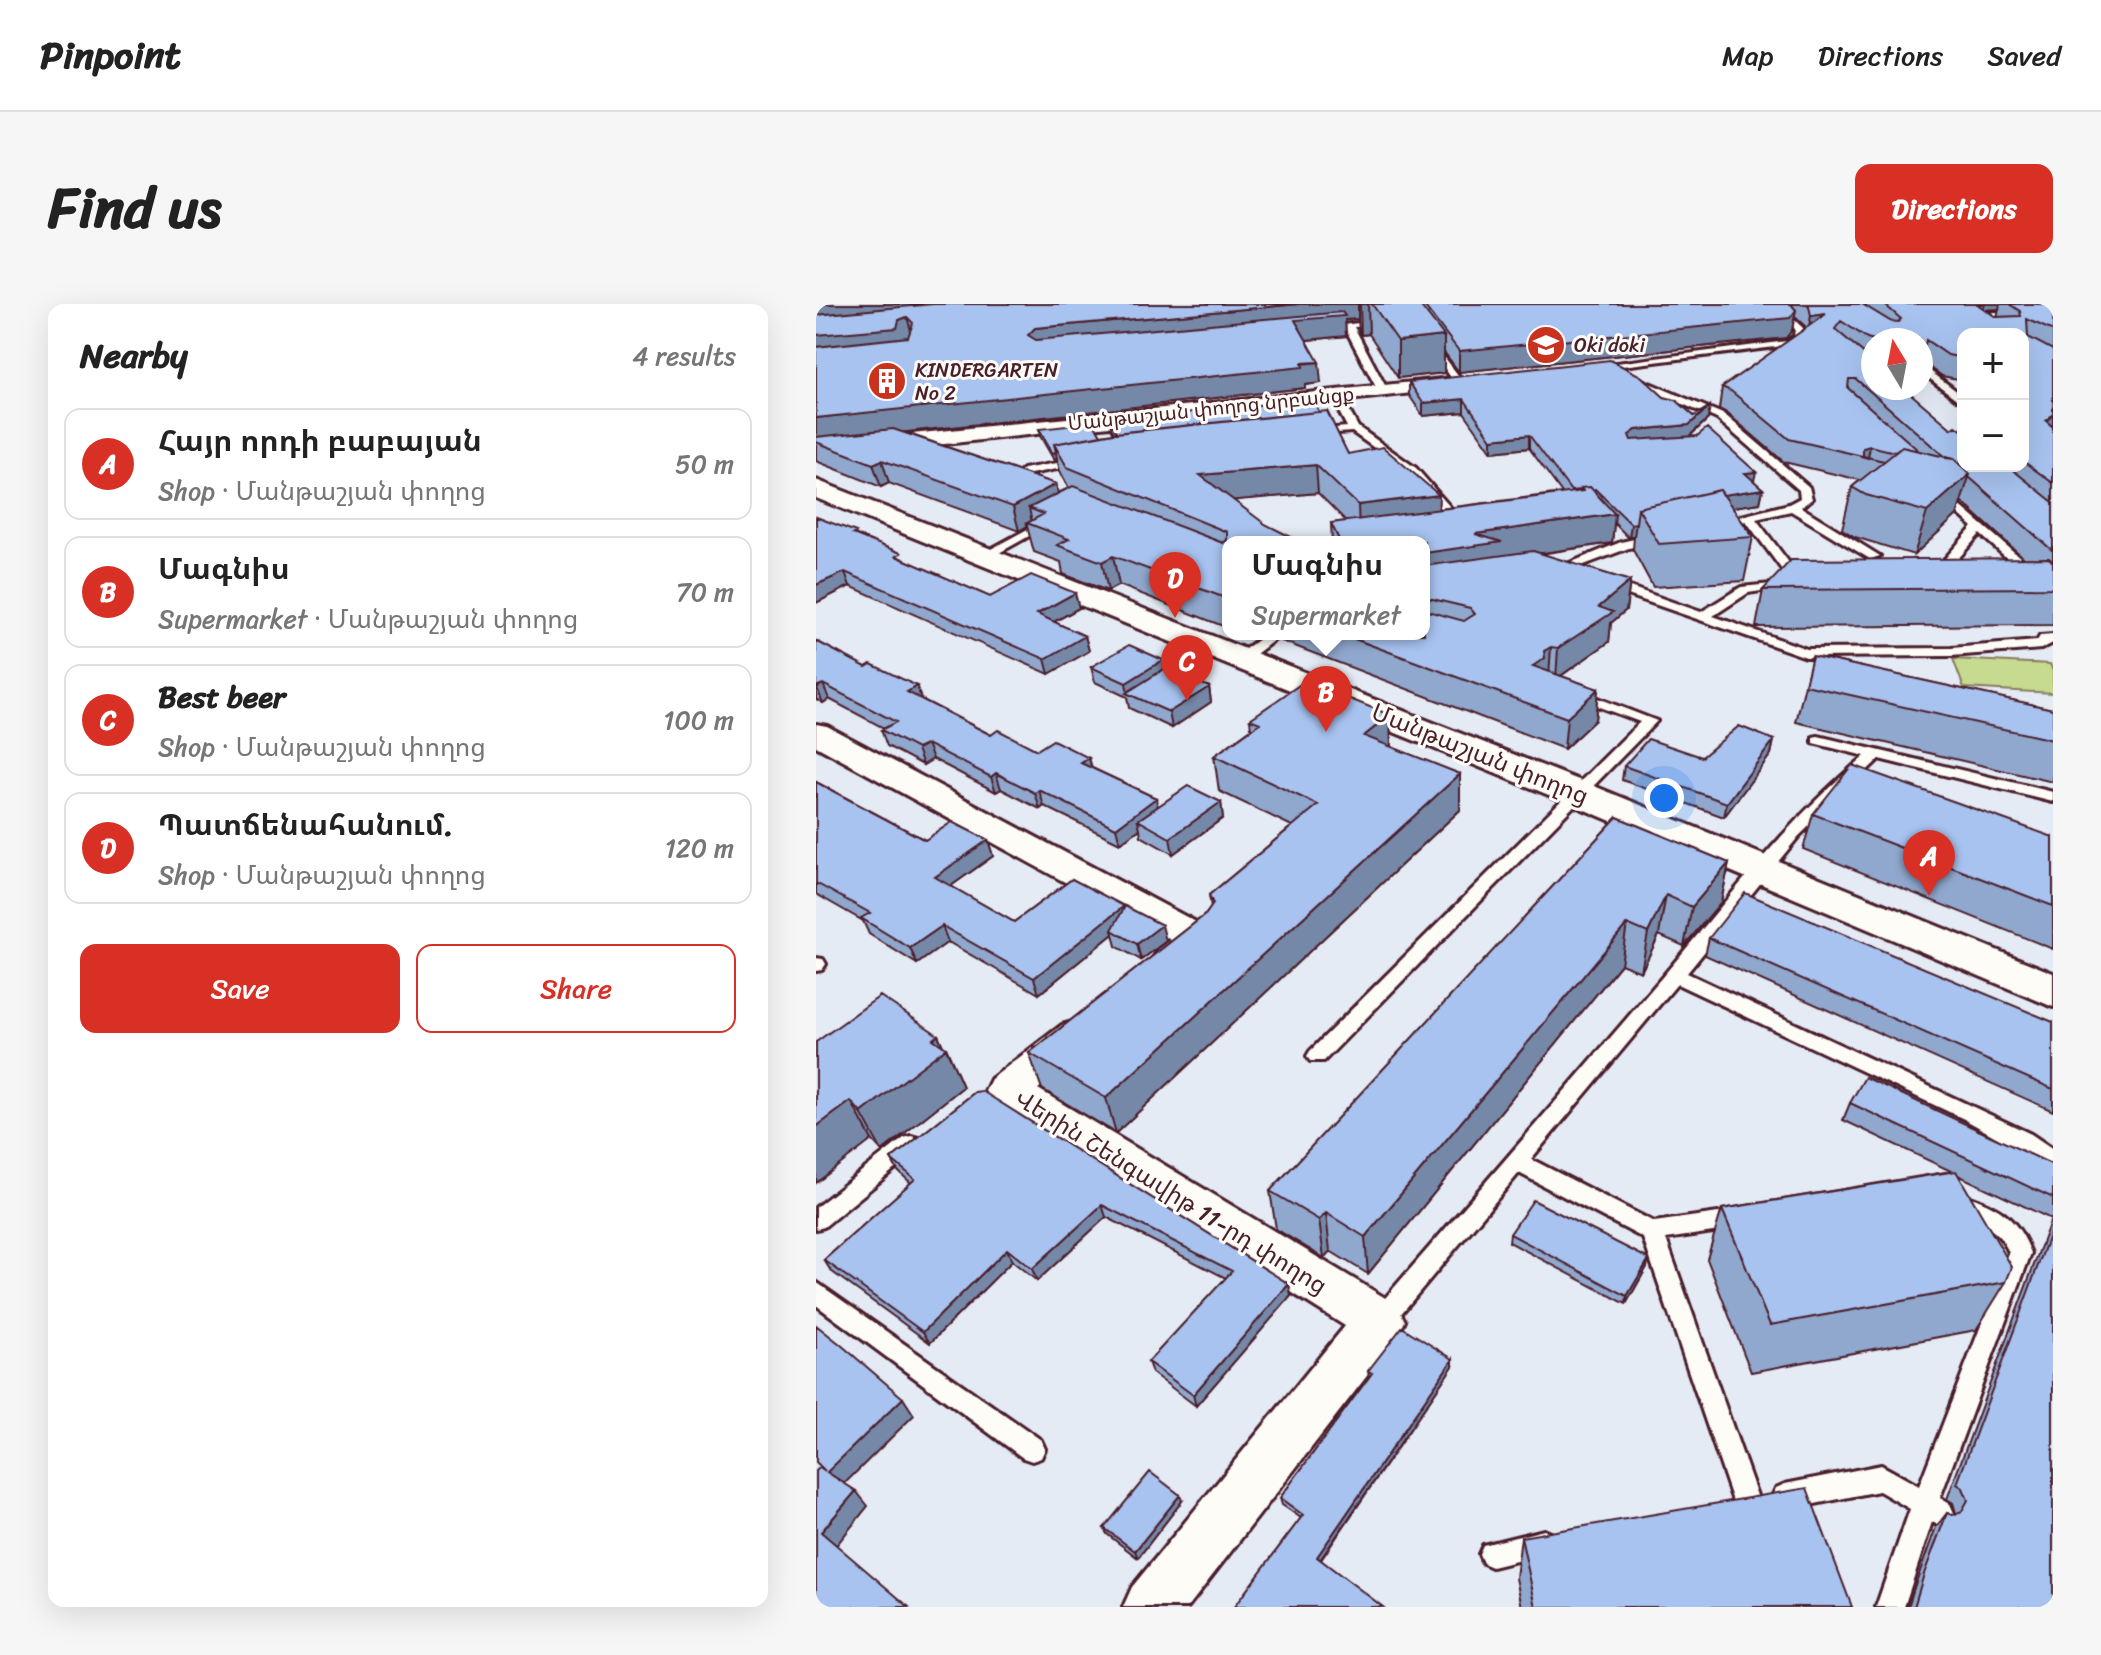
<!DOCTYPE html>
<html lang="en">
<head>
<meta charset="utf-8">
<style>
	:root { --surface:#fff; --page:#f6f6f6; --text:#222; --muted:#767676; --line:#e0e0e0; --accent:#d93025 }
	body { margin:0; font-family:Sriracha,"Noto Sans Armenian",sans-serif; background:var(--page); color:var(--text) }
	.controls { position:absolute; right:24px; top:24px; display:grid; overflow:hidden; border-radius:16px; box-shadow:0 8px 32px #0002 }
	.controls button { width:72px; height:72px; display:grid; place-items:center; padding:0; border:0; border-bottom:2px solid var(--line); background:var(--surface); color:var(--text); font:40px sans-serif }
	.compass { position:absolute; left:1045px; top:24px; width:72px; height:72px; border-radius:50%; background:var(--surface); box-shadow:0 8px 32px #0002; rotate:350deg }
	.you { position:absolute; left:848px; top:494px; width:28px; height:28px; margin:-20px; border:6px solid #fff; border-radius:50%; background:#1a73e8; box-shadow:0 0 0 12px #1a73e833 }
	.badge { display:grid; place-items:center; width:52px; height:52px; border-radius:50%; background:var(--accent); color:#fff; font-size:26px; font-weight:700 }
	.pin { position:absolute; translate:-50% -66px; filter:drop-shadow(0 2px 4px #0008) }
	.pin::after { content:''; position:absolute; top:42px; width:28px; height:24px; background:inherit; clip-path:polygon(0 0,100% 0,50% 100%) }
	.popup { position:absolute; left:406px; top:232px; width:208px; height:104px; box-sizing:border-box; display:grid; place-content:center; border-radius:16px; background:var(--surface); filter:drop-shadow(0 2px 6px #0005); font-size:26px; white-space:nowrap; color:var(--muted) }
	.popup b { font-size:30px; color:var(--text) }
	.popup::after { content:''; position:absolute; left:50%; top:100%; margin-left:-16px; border:16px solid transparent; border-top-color:var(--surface) }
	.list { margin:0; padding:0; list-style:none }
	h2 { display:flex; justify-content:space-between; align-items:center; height:104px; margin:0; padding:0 32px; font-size:34px }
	h2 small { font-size:26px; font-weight:400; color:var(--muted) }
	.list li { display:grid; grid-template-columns:52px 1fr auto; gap:24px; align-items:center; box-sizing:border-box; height:112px; margin:0 16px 16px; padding:0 16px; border:2px solid var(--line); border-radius:16px }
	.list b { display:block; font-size:30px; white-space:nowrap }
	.list p { margin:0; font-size:26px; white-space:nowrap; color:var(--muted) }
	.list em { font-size:26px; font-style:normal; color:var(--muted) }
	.actions { display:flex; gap:16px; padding:24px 32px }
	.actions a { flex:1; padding:18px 0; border:2px solid var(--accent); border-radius:16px; text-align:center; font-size:28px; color:var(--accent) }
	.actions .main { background:var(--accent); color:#fff }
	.map { position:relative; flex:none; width:1237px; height:1303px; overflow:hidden; border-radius:16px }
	header { display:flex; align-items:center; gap:48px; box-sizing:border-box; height:112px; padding:0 40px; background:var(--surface); border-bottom:2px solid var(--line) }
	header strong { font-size:38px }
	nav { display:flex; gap:44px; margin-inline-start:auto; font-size:28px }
	.intro { display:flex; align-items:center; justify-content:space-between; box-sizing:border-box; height:192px; padding:0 48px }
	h1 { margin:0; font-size:56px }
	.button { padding:20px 36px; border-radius:16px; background:var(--accent); color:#fff; font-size:28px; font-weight:700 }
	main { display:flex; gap:48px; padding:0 48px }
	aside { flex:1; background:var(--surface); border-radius:16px; box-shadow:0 8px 32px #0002 }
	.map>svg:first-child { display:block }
	.green { fill:#c6da90; stroke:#887c5e; stroke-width:2 }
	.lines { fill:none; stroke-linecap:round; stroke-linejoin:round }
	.service-casing { stroke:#4a1f2b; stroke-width:6 }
	.minor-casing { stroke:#4a1f2b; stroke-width:6 }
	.tertiary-casing { stroke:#4a1f2b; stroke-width:6 }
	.service { fill:#fdfcf7; fill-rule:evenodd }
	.minor { fill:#fdfcf7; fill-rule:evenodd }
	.tertiary { fill:#fdfcf7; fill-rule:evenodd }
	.wall { fill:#90a8ce; stroke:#4a1f2b; stroke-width:2; fill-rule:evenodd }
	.shaded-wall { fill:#7688a8; stroke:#4a1f2b; stroke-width:2 }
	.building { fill:#a8c3f0; stroke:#4a1f2b; stroke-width:2 }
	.labels { text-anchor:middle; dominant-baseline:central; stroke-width:6; stroke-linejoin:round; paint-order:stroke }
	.far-poi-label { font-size:20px; fill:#4a1f2b; stroke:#fdfcf7; text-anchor:start }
	.far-street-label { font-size:20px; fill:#4a1f2b; stroke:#fdfcf7 }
	.street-label { font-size:24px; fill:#4a1f2b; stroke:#fdfcf7 }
</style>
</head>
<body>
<header>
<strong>Pinpoint</strong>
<nav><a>Map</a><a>Directions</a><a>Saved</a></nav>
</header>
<div class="intro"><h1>Find us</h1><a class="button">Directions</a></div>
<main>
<aside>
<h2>Nearby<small>4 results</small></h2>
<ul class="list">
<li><span class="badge">A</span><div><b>Հայր որդի բաբայան</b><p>Shop · Մանթաշյան փողոց</p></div><em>50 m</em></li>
<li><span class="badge">B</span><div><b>Մագնիս</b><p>Supermarket · Մանթաշյան փողոց</p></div><em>70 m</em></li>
<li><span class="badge">C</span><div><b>Best beer</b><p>Shop · Մանթաշյան փողոց</p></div><em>100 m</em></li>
<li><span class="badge">D</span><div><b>Պատճենահանում.</b><p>Shop · Մանթաշյան փողոց</p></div><em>120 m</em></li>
</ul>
<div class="actions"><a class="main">Save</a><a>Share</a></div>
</aside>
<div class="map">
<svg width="1237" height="1303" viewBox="0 0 1237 1303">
	<rect width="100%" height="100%" fill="#e4ebf5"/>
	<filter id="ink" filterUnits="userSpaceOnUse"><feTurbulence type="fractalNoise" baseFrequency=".0125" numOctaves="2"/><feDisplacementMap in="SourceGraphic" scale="16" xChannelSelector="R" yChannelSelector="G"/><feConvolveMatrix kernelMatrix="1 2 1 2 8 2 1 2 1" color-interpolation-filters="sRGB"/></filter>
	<g filter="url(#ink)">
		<path class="green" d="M1137 355 1234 360 1237 367V389L1148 384Z"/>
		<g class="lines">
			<defs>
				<path id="service" d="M1237 2V8L1157 14 1153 11Z
					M972 10 987 24 988 33 976 41 790 64 785 61 971 37 978 32 979 25 968 13Z
					M567 16 564 21 538 23 572 87 567 90 562 87 529 24 506 27 502 24Z
					M611 38H617L648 79 646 81H640Z
					M1105 60 1147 92V100L1105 68Z
					M818 75H824L909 111 993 183 996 195 985 203 1064 252 1054 255 975 207 940 215 990 281 984 285 978 282 932 289 897 312 991 345 1135 344 1221 337 1224 332 1237 331V339L1225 345 1135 352 990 353 786 282V276H794L885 308 925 283 975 278 930 217 900 224 894 220 973 200 984 194 983 186 901 115 818 79Z
					M520 89 525 92 542 123 600 164 648 219V223H640L592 168 536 128 492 131V127L496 126 531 123 515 92Z
					M264 155 269 158 268 160 214 170 209 174 221 180V184L201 180 197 173 207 165Z
					M1127 187 1212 260V266H1204L1164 230 1124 275H1116V269L1157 223 1123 192V188Z
					M230 215 240 217 174 254 164 251Z
					M840 230 846 234 844 237 813 244 744 270 734 267 805 238Z
					M450 330H466L432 356H422V350Z
					M758 385 841 417 508 757H494L491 752 494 747 824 418 753 392V386Z
					M1002 432 1237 488V498L1063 455 983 532 871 669 1215 830 1237 845V865L1148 815 861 680 715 855 838 918 924 906 932 908 935 915 932 922 924 924 850 935 944 1200 940 1209 931 1213 922 1209 918 1200 827 934 703 869 573 1024 565 1027 557 1024 553 1016 557 1008C654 896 751 785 847 672 912 596 971 516 1049 452L997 439V433Z
					M0 654 7 655 10 660 6 666 0 667Z
					M95 832 102 834 105 840 102 846 8 923 0 925V903L88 834Z
					M1141 888C1179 901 1200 910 1215 949L1124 1194 1134 1200 1138 1209 1134 1218 1125 1222 1116 1218 1088 1303H1060L1094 1205 1063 1187 969 1206 960 1202 956 1193 960 1184 969 1180 1065 1161 1103 1182 1193 949C1179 912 1140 918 1130 897L1133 891Z
					M0 978 225 1136 229 1145 225 1154 216 1157 207 1154 0 1001Z
					M728 1226 737 1230 741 1239 737 1248 676 1263 667 1259 663 1250 667 1241Z"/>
				<path id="minor" d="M645 73 655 79 652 83 0 154V140Z
					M0 420 11 422 395 626 401 635C388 656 365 673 342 666L336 656 342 646 355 636 0 442Z
					M260 717 274 721 280 732 274 743 222 785 581 1001 589 1017 581 1033 372 1303H307L316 1283 529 1022 175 799 169 787 175 775 246 721Z"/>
				<path id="tertiary" d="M0 176 778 482 1237 669V703L750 498 0 194Z"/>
			</defs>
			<use href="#service" class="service-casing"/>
			<use href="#minor" class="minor-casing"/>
			<use href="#tertiary" class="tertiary-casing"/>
			<use href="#service" class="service"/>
			<use href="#minor" class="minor"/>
			<use href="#tertiary" class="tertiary"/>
		</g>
		<path class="wall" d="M0 0H105L104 1 117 0H1237V321L940 323 947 286 1208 254 1145 197 1141 211 1098 251 1039 233 1026 225 1036 183 1044 176 968 158 911 109 903 105 906 83 990 25 989 22 978 12 976 26 970 34 643 68 628 48V69L582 74 553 30 545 31 543 26 542 15 529 16 530 32 491 36 505 79 489 81V84L87 128 240 180 242 189 253 184 244 167 241 155 238 156 224 132 223 125 285 131 298 129 295 124 294 117 503 108 532 150 623 205 746 189 713 144 676 148 648 108 607 112 593 91V78L848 93 878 112 892 115 873 133 938 177 947 185 944 199 916 203 937 233 928 277 837 283 817 246 818 232 813 234 798 219 796 239 724 250 814 277 810 306 795 319 793 338 745 372 782 385 779 416 748 445 463 336 462 330H608V238H516L515 219 530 217 502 189 418 196 412 238V324L303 281 292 287 247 270 245 258 218 248 211 222 203 227 73 179 65 183 0 157ZM1183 5 1181 13 1170 6ZM1147 30H1207V162H1147V121L1146 126 1136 125 1057 84V36H1105V57L1126 72 1147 76Z
			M0 213 41 231 86 255 174 293 263 304 238 318 269 332 273 347 233 370 34 282 0 299Z
			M0 337 105 395 175 431 221 446 273 454 276 464 340 494 342 503 405 498 407 514 357 550 325 532 324 525 304 539 228 502 224 505 185 485 180 488 117 455 107 461 71 442 65 426 68 424 13 395 7 399 0 395Z
			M996 352 1237 405V478L980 418Z
			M347 356 349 365 393 383 395 398 356 424 313 404 311 393 279 378 275 363Z
			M574 411 575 443 644 470V506L300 829 226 785 213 749 390 610 395 603 393 591 476 522 403 487 398 452 435 425 434 415Z
			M958 436 955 450 908 513 806 476 808 462 886 453Z
			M0 478 109 536H172L177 552 135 582 198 618 256 575 350 637 325 656 300 642 297 630 223 690 132 638 101 660 53 630 47 617 0 590Z
			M997 510 1237 533V645L987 545Z
			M801 513 913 559 905 598 868 642 843 631 825 668 805 660 552 970 514 947 508 954 460 925 454 887Z
			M893 634 1237 718V807L889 651Z
			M122 731 127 742 130 744 147 783 66 847 56 836 0 738Z
			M159 788 473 980 475 992 380 1102 336 1069 332 1058 410 974 290 913 221 977 196 957 114 1039 15 967 8 956 95 879 82 867 75 855Z
			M1034 799 1237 861V1303H1092L1098 1284 1120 1223 1131 1209 1137 1211 1140 1209 1137 1199 1131 1195 1235 915 1142 871 1190 978 1160 1026 935 1068 891 955 906 905 1135 867 1027 816Z
			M694 930 831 963 810 1000 693 938Z
			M637 1062 505 1256 418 1303 485 1214 466 1201 464 1194 553 1073 552 1067Z
			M366 1197 322 1254 291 1230 288 1224Z
			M705 1233 1036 1303H706L700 1274Z"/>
		<path class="shaded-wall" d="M0 0H105L104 3 0 12Z
			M483 0H542V15L529 16 530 32 481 37 224 45 212 31 219 24Z
			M544 0H552L553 30 545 31Z
			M1169 0H1184L1183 5 1167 6Z
			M980 6 976 26 970 34 643 68V47Z
			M1010 10 991 32 995 12Z
			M91 13 97 33 0 53V31L83 16Z
			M628 32V69L582 74V37Z
			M503 58 505 79 489 81V84L0 138V114Z
			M648 95V108L607 112V99Z
			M894 102 892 115 871 134 811 144 813 131 820 126 873 121Z
			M1237 110V124L1230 117Z
			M713 131V144L676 148V135Z
			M1054 142 1052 154 1045 152 1047 144Z
			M240 148 241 155 238 156 236 149Z
			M66 156 73 179 65 183 57 160Z
			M500 161 502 189 388 199 384 171Z
			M940 168 937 181 929 169Z
			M1154 170 1141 211 1098 251 1111 208Z
			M240 180 245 204 228 210 213 204 216 219H211V222L203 227 197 203Z
			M947 185 944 199 891 207 886 194Z
			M623 191 622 219 543 229 542 201Z
			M799 210 796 239 686 255 608 278V249L659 230Z
			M820 219 818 232 813 234 815 220Z
			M297 252 303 281 292 287 286 258Z
			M29 268 34 282 0 299V281Z
			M814 277 810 306 795 319 793 338 740 375 742 344 783 303Z
			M259 289 263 304 225 325 221 310Z
			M269 332 273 347 233 370 229 355Z
			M735 343 733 373 717 362 728 347Z
			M347 356 350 371 312 390 310 379Z
			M7 380 13 395 7 399 1 384Z
			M101 382 106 398 91 388Z
			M393 383 395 398 356 424 353 408Z
			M782 385 779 416 748 445 751 414Z
			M574 411 575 446 548 432Z
			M958 436 955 450 908 513 911 499Z
			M111 440 117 455 107 461 101 445Z
			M273 454 277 469 265 459Z
			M180 469 185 485 180 488 175 473Z
			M644 470V506L300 829 290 794Z
			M223 486 228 502 224 505 219 489Z
			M340 494 343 510 322 516 324 525 304 539 300 524Z
			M405 498 407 514 357 550 354 534Z
			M172 536 177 552 125 589 119 573Z
			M913 559 905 598 868 642 876 603Z
			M850 591 843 631 825 668 832 629Z
			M308 602 312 618 296 626 297 630 223 690 218 674Z
			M811 620 805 660 552 970 549 933Z
			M346 621 350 637 325 656 321 640Z
			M126 622 132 638 101 660 94 644Z
			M122 731 128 745 130 744 147 783 66 847 45 809Z
			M35 797 56 836 0 879V823Z
			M286 901 290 913 221 977 216 965Z
			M510 909 514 947 508 954 503 916Z
			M191 945 196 957 114 1039 107 1028Z
			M833 955 831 963 810 1000 811 992Z
			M473 980 475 992 380 1102 377 1091Z
			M637 1055V1062L502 1259 501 1253Z
			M87 1094 98 1111 24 1184 11 1168Z
			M40 1187 52 1202 19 1243 5 1228Z
			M364 1191 366 1197 322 1254 319 1247Z"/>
		<path class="building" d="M117 0H483L219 24 212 31 220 36 526 8 529 12 479 16 503 58 486 59 487 63 0 114V43L92 33 97 19 91 13 83 16 81 24 0 31V11Z
			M556 0H603L628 32 582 37Z
			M607 0H975L980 6 974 14 643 47Z
			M991 0H1046L1074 17 1082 18 1085 15 1068 0H1161L1180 13 1205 12 1204 7 1193 0H1237V27L1211 15 1212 33 1237 46V110L1230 117 1237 123V179L1207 157V30H1147V54L1132 51 1110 36 1108 46 1105 45V36H1058L1051 34 1025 17 1019 25 1057 57V84H1088L1136 125 1140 122 1147 127V162H1192L1237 198V247L1153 173 1154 170 1138 155 1130 154 1040 75H1033L1032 84 1103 147 1086 143 1079 148 1054 142 1047 144V152L1068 157 973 135 915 87 906 83 1010 10 995 12 993 2Z
			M794 56 825 72 848 93 860 96 878 112 894 102 873 121 820 126 813 131 815 136 881 132 891 124 940 168 929 169 947 185 907 191 904 186 822 204 820 219 815 220 779 185 777 186 774 183 765 184V186L755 187 713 131 676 135 648 95 607 99 593 78Z
			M497 95 503 108 301 129 294 117Z
			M511 107 532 150 567 143 623 191 542 201 500 161 384 171 449 220 485 238H412V295L297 252 286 258 241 241 253 235 211 219 228 210 213 204 257 182 407 239 411 236V228L251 163 238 140 298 129Z
			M278 119 285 131 238 140 240 148 236 149 223 125Z
			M77 125 240 180 197 203 66 156 57 160 0 138V133Z
			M1086 143 1138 155 1154 170 1111 208 1050 191 1036 183Z
			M774 183 799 210 659 230 686 238 608 249V238H524L515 219 767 187 765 184Z
			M904 186 937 233 843 240 822 204Z
			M0 213 40 228 37 230 85 249 80 252 174 293 215 271 259 289 221 310 269 332 229 355 29 268 0 281Z
			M717 247 814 277 783 303 797 308 742 344 735 343 728 347 729 354 717 362 782 385 751 414 525 330H608V306L648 317 659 310 654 304 608 293V262Z
			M1233 254 1237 258V284L947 286 975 256Z
			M0 337 50 363 55 360 101 382 91 388 175 431 182 426 221 446 237 436 273 454 265 459 340 494 300 524 223 486 219 489 180 469 175 473 111 440 101 445 65 426 80 418 7 380 0 383Z
			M313 341 347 356 310 379 275 363Z
			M996 352 1237 405V436L989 381Z
			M350 364 393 383 353 408 310 389Z
			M489 377 574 411 548 432 644 470 290 794 213 749 390 610 397 600 393 591 502 501 398 452 444 419 434 415Z
			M923 422 958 436 911 499 808 462 832 435 886 453Z
			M1036 461 1237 533V602L997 510Z
			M0 478 109 536 136 518 172 536 119 573 198 618 256 575 308 602 218 674 126 622 94 644 45 614 54 609 0 579Z
			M372 482 405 498 354 534 322 516Z
			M801 513 913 559 876 603 850 591 832 629 811 620 549 933 510 909 503 916 454 887Z
			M929 589 1237 718V785L893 634Z
			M309 602 346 621 321 640 296 626Z
			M64 692 122 731 117 735 130 744 45 809 35 797 0 823V738Z
			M1049 773 1237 861V894L1034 799Z
			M166 787 473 980 377 1091 332 1058 416 967 286 901 216 965 191 945 107 1028 8 956 99 875 75 855 159 788Z
			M1140 867 1196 963 1190 978 954 1021 906 905Z
			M717 896 833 955 811 992 694 930Z
			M1237 921V1303H1098L1108 1270 1131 1209 1137 1211 1146 1207 1152 1196 1147 1184 1141 1180Z
			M0 1021 24 1040 87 1094 11 1168 40 1187 5 1228 93 1303H0V1167L4 1163 9 1167 0 1158Z
			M586 1023 637 1055 501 1253 567 1303H418L487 1211 464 1194 556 1069 552 1067Z
			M334 1168 364 1191 319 1247 288 1224Z
			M991 1184 1036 1303H720L705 1233Z"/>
	</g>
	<defs>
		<symbol id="school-disc" viewBox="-11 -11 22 22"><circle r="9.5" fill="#c8321e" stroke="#fdfcf7"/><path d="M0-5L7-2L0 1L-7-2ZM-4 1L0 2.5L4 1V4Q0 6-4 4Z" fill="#fff"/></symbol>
		<symbol id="building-disc" viewBox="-11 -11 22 22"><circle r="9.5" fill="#c8321e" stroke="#fdfcf7"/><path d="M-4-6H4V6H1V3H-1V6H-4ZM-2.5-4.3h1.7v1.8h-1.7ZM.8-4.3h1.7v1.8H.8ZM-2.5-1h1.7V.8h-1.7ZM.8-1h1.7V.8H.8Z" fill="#fff"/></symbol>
	</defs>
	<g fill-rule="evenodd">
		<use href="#school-disc" x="708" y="19" width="44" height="44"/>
		<use href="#building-disc" x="49" y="55" width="44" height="44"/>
	</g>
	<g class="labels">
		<g class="far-poi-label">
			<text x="758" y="41">Oki doki</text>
			<text x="99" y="66">KINDERGARTEN<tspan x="99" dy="23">No 2</tspan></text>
		</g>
		<g class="far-street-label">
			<text transform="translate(395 105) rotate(-6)">Մանթաշյան փողոց նրբանցք</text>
		</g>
		<g class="street-label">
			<text transform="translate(664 450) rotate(22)">Մանթաշյան փողոց</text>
			<text transform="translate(355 888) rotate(32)">Վերին Շենգավիթ 11-րդ փողոց</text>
		</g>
	</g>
</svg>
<div class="controls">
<button>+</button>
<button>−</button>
</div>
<svg class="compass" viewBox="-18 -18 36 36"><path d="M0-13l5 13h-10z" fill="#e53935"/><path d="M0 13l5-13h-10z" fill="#767676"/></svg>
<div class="you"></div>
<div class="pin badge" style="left:1113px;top:592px">A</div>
<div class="pin badge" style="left:510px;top:428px">B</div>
<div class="popup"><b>Մագնիս</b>Supermarket</div>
<div class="pin badge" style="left:371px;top:397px">C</div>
<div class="pin badge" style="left:359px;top:314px">D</div>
</div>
</main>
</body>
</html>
